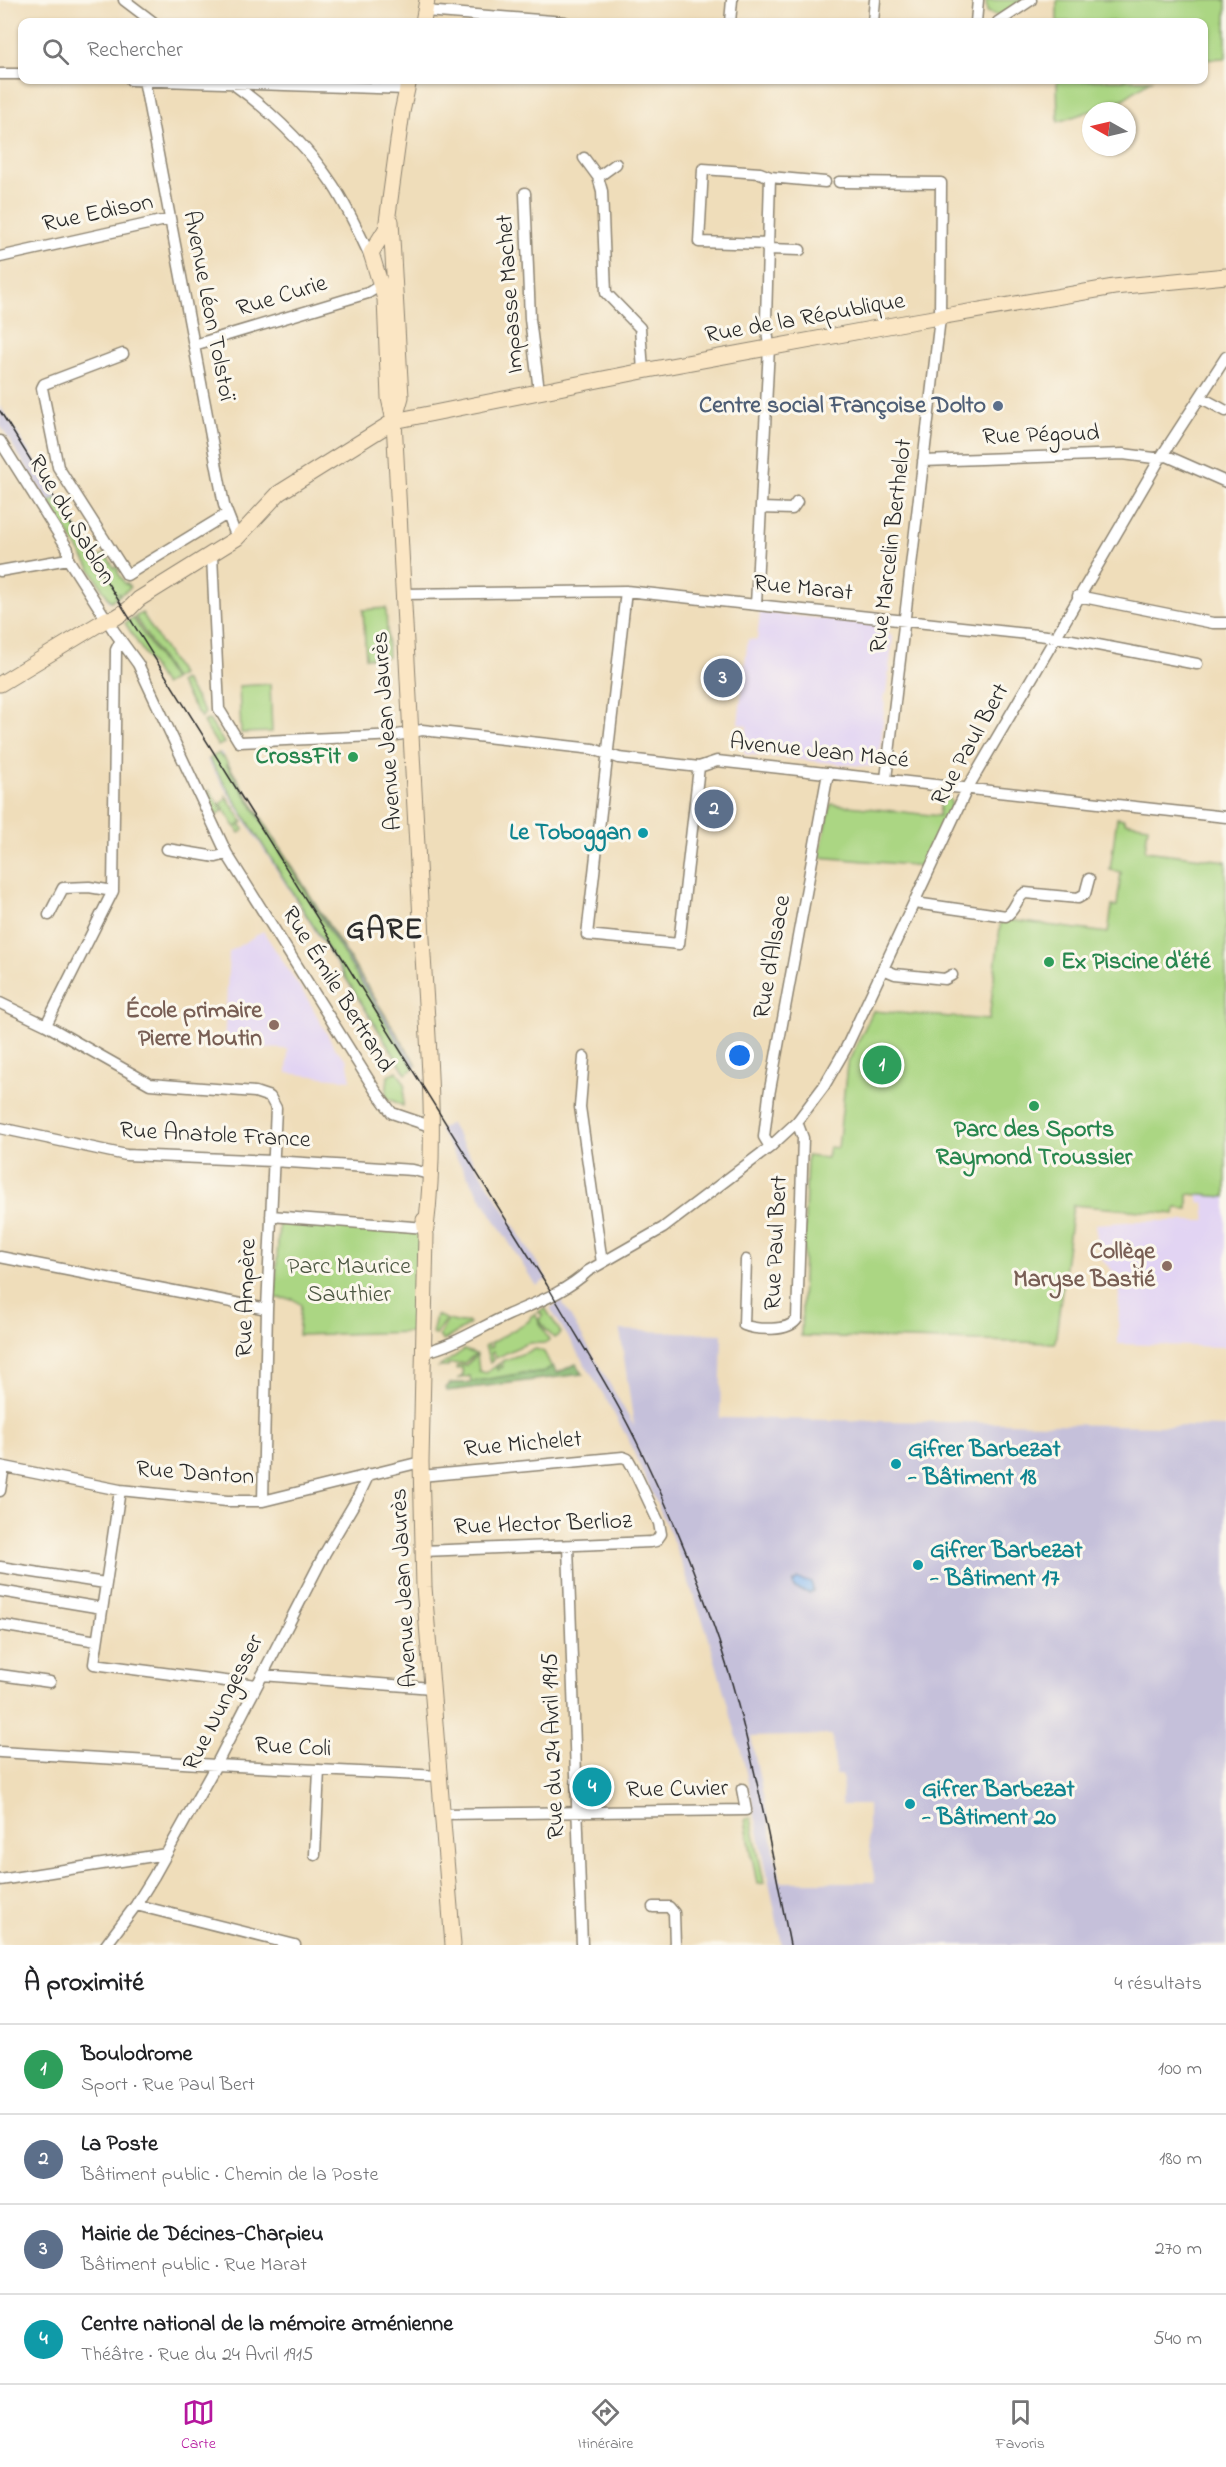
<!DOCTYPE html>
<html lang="fr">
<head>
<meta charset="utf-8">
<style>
	:root { --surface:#fff; --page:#f6f6f6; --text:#202124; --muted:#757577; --line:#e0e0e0; --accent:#b5179e }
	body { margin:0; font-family:"Indie Flower",sans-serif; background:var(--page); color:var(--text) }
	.compass { position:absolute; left:1082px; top:102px; width:54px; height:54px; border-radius:50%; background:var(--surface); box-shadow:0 2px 4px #0004; rotate:278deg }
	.you { position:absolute; left:740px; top:1056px; width:21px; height:21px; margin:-15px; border:4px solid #fff; border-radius:50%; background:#1a73e8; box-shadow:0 0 0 9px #1a73e833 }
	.badge { display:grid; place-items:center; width:39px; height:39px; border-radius:50%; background:var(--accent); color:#fff; font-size:20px; font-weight:700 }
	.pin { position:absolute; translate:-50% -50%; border:3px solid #fff; box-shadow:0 2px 6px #0006 }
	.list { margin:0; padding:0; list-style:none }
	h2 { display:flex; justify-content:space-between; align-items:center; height:78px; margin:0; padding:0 24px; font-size:26px }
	h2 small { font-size:20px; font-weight:400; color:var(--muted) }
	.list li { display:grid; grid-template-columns:39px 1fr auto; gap:18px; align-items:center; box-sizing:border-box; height:90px; padding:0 24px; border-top:2px solid var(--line) }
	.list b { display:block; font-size:22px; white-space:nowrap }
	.list p { margin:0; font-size:20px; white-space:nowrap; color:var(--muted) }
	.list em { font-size:20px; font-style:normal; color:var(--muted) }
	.icon { flex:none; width:33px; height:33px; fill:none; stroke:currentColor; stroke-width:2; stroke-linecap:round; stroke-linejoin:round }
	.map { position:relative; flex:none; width:1226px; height:1945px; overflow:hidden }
	.search { position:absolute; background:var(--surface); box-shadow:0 2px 4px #0004; left:18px; right:18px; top:18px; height:66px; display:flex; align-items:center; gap:15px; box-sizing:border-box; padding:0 21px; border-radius:12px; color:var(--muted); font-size:22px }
	.sheet { height:438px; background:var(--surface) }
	nav { display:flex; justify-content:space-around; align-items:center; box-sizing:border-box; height:84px; border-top:2px solid var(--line); background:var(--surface); font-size:16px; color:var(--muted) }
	nav a { display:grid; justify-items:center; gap:3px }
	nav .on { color:var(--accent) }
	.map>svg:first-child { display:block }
	.built { fill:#e2d4f3 }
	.industrial { fill:#c5c0da; fill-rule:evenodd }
	.green { fill:#abd683; stroke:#6b8057; stroke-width:1.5 }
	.forest { fill:#88b771; stroke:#5a714e; stroke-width:1.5 }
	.water { fill:#85b8f2; stroke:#58728e; stroke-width:1.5 }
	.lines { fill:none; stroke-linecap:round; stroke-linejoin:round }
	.street-casing { stroke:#8d8472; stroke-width:13 }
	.secondary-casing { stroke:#8d8472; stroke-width:17 }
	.street { stroke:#fff; stroke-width:10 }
	.secondary { stroke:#fbe6c4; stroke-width:15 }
	.tram { stroke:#2b2b2b; stroke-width:1.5 }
	.service-dot { fill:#5c6f8a; stroke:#fbf7ec; stroke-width:2 }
	.leisure-dot { fill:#2e9e5b; stroke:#fbf7ec; stroke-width:2 }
	.culture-dot { fill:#0f9aa8; stroke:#fbf7ec; stroke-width:2 }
	.education-dot { fill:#8d6e63; stroke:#fbf7ec; stroke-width:2 }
	.labels { text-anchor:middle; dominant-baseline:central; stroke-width:6; stroke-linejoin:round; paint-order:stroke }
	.street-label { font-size:24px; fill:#2b2b2b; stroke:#fbf7ec }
	.service-label { font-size:24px; font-weight:bold; fill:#4e5e75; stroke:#fbf7ec; text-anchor:end }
	.leisure-label { font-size:24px; font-weight:bold; fill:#27864d; stroke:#fbf7ec; text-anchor:end }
	.culture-label { font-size:24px; font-weight:bold; fill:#0d838f; stroke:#fbf7ec; text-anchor:start }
	.education-label { font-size:24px; font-weight:bold; fill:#785e54; stroke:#fbf7ec; text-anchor:end }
	.park-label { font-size:24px; fill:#4b5641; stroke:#fbf7ec }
	.district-label { font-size:30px; font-weight:bold; letter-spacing:1.5px; fill:#2b2b2b; stroke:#fbf7ec }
</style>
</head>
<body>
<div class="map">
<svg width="1226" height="1945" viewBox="0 0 1226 1945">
	<rect width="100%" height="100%" fill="#fbf7ec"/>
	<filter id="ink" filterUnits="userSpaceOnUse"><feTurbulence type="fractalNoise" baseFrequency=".0167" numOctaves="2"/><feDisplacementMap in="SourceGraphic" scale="12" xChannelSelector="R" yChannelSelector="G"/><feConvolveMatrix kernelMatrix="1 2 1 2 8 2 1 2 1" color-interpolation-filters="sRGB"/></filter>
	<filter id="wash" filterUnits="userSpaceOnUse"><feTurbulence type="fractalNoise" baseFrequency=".008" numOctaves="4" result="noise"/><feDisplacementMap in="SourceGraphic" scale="24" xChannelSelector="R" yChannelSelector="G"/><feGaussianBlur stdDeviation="1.35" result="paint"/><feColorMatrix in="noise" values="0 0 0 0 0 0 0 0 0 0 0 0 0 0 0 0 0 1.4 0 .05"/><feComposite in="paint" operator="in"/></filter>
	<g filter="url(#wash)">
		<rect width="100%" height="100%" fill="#efddba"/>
		<path class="built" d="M760 612 879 625 893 637 886 694H884L883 700 885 701 879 760 872 767 744 754 747 726 738 724 747 647 748 639 757 640Z
			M263 931 310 1003 334 1047 347 1060 351 1080 287 1073 288 1049 224 1047 229 952Z
			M1197 1195 1226 1197V1347L1118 1344 1119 1286 1114 1272 1102 1260 1104 1254 1098 1245 1095 1224 1138 1221H1206L1204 1202 1199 1203Z"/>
		<path class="industrial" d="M0 406 120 595 109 602 102 588 0 425Z
			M221 752 417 1066 405 1074 207 760Z
			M450 1123 547 1279 536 1286 439 1130Z
			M561 1300 634 1426 620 1330 722 1334 720 1418 1226 1427V1945H782L743 1758 706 1629 670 1533 627 1437 602 1392 550 1308ZM832 1735 836 1775H843L842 1805H868V1840L875 1882H781L751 1737Z"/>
		<path class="green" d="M986 0H1023L999 16 987 12Z
			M1057 0H1226V58L1204 59V22H1057Z
			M1057 80H1151L1120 101 1058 122Z
			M57 498 105 575 96 559 108 552 107 556 114 568 117 566 119 570 117 571 125 584 127 583 130 588 120 595 118 592 119 596 111 601 109 599 49 502Z
			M386 608 388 657 366 658 363 610Z
			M142 613 181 675 174 679 135 617Z
			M133 618 173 680 164 685 125 623Z
			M184 680 205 713 201 718 179 683Z
			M270 684 272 732 241 733 239 686Z
			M209 720 224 743 218 746 203 722Z
			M219 753 221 757 223 756 417 1066 226 764 414 1068 406 1074 209 759Z
			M209 790 223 811 216 815 205 792Z
			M942 793 949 796 952 807 923 866 819 857 831 804 939 816Z
			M226 796 243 822 236 827 241 825 244 830 239 833 220 803 226 799Z
			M1117 818 1124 819V822L1148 826 1145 851 1226 861V1197L1188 1194V1209L1176 1208 1175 1214 1073 1205 1055 1343 801 1336 807 1156 827 1158 829 1147 838 1148 847 1065 873 1011 989 1020 1001 919 1108 933 1112 906H1117L1121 872 1110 870Z
			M397 1071 405 1084 403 1106 386 1097 388 1076Z
			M279 1221 308 1223 309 1228 314 1229V1223L416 1232 419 1235 415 1332 298 1335 301 1305 293 1299 275 1298Z
			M545 1308 561 1333 554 1338 546 1330 539 1319 543 1315 538 1312Z
			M535 1314 549 1340C542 1346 538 1342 530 1343 519 1345 506 1354 496 1358L493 1352 491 1354 493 1360 490 1363 485 1346 488 1344 489 1348 492 1347 491 1343 529 1321 531 1316Z
			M436 1315 446 1319 435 1335 432 1334Z
			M448 1320 461 1323 468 1322 470 1324 443 1341 439 1336Z
			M536 1349 544 1352 552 1368 541 1373H524L478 1382 471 1381 470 1376 457 1379 463 1376 462 1368 456 1369 457 1366 466 1365 477 1355 479 1371 486 1373 496 1366 497 1370H499L497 1365 500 1363 501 1368 503 1367 502 1361Z
			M464 1350 476 1354 464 1363 448 1364V1367H439Z
			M751 1818 764 1883 757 1884 745 1819Z"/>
		<path class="forest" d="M576 1364 583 1374 447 1391 446 1388 451 1383H465L524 1373H541L553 1366 557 1373Z"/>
		<path class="water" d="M798 1579 812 1583 813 1591 809 1593 794 1588 793 1583Z"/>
	</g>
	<g filter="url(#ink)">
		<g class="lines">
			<defs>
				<path id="street" d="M124 0 153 22
					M425 11 565 22
					M730 22 732 0
					M873 22 875 0
					M976 22 978 0
					M998 22 1031 0
					M0 74H22
					M131 80 407 89
					M144 80 224 505 237 538
					M229 81C270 110 305 143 333 185 348 208 359 233 371 258
					M584 158 598 177 602 191 606 293 640 328 643 371
					M598 177 616 164
					M770 177 825 182
					M839 182 941 183 940 318 886 779
					M525 193 530 319 539 391
					M767 249 800 250
					M0 257 170 219
					M194 345 368 293 381 285
					M123 354 44 384 42 388 58 467 127 575 227 514
					M1200 397 1226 411
					M0 441 68 549V559L114 631 138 664 227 854 375 1090 392 1113 430 1126
					M923 461 1123 454 1154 458 1167 456 1226 482
					M761 508 792 509 797 502
					M212 555 219 709 239 742 398 735 422 730 593 749 619 758 699 767 717 761 1226 817
					M0 571 68 559
					M626 591 587 935 679 944 699 767
					M402 594 626 591 1056 637 1197 664
					M1078 596 1213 623H1226
					M756 605 769 347 766 320 770 177 760 173 703 169 699 242 768 244
					M167 849 216 857 227 854
					M915 903 1006 916C1016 910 1015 899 1025 893L1078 898 1085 894 1089 879
					M49 915 63 888 89 887 113 891
					M883 969 895 974 945 979 952 975
					M0 1003 46 1025 150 1084 255 1092 270 1097 276 1108 267 1309 263 1501
					M46 1025 113 891 116 650 121 640
					M584 1057 580 1107 602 1263
					M0 1128 126 1155 273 1161 413 1170 429 1174
					M770 1147 764 1137 769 1095 828 773
					M271 1216 426 1228
					M0 1257 267 1309
					M746 1260 744 1325C756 1330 789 1332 797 1319L803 1138 797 1122
					M424 1352C455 1345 479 1328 508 1315 535 1303 566 1292 588 1271L663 1228 770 1147 797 1122 824 1086 846 1048 967 789 1161 457 1226 357
					M0 1466 120 1490 227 1501H263L421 1462
					M421 1476 623 1457 628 1459 633 1468 659 1523 661 1534 656 1541 651 1542 423 1551
					M120 1490 94 1664 256 1685
					M0 1491 4 1467
					M568 1546 582 1945
					M0 1567 105 1583
					M0 1591 102 1608
					M0 1625 97 1641
					M0 1675 50 1682
					M262 1675 432 1688
					M0 1752 216 1765 440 1776
					M443 1814 746 1810 742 1789
					M315 1855 319 1770
					M0 1880 166 1854
					M136 1905 295 1945
					M653 1907H669L674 1913 675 1945
					M106 1945 136 1905 154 1876 216 1765 325 1553 358 1497 369 1474"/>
				<path id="secondary" d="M423 22 427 0
					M409 80 402 112 386 229 371 253 385 299 389 398 394 421C402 594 413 766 422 938 427 1034 438 1132 426 1228
					M391 221 401 397 395 418
					M0 684 107 619 115 618 129 609 139 599 237 538 279 493 394 421 643 371 904 323 1114 287 1226 276
					M424 1220 426 1235 421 1462 424 1587 453 1945"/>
			</defs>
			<use href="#street" class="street-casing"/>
			<use href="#secondary" class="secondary-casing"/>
			<use href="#street" class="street"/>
			<use href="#secondary" class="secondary"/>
			<path class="tram" d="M0 411 547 1285C579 1341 615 1395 643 1455 678 1528 709 1605 732 1683 756 1769 773 1857 790 1945"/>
		</g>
	</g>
	<circle class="service-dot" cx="998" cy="406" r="6"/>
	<g class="leisure-dot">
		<circle cx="353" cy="757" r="6"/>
		<circle cx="1049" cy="962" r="6"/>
		<circle cx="1034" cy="1106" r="6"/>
	</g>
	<g class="culture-dot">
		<circle cx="643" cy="833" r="6"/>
		<circle cx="896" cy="1464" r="6"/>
		<circle cx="918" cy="1565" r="6"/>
		<circle cx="910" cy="1804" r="6"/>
	</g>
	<g class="education-dot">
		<circle cx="274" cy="1025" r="6"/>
		<circle cx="1167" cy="1266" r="6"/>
	</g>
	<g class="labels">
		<g class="street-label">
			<text transform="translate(98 214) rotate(-12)">Rue Edison</text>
			<text transform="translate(511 294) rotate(-94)">Impasse Machet</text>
			<text transform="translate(282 297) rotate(-17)">Rue Curie</text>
			<text transform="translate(208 306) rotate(79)">Avenue Léon Tolstoï</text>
			<text transform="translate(805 319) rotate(-10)">Rue de la République</text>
			<text transform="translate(1041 436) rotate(-2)">Rue Pégoud</text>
			<text transform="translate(71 520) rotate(59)">Rue du Sablon</text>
			<text transform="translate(892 546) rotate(-83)">Rue Marcelin Berthelot</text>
			<text transform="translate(803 589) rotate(6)">Rue Marat</text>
			<text transform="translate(388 731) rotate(-94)">Avenue Jean Jaurès</text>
			<text transform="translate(971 745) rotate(-61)">Rue Paul Bert</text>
			<text transform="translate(819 752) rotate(6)">Avenue Jean Macé</text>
			<text transform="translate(773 957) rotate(-80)">Rue d'Alsace</text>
			<text transform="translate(337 990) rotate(58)">Rue Émile Bertrand</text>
			<text transform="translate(215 1136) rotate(3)">Rue Anatole France</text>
			<text transform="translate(777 1243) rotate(-87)">Rue Paul Bert</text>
			<text transform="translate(247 1298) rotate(-88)">Rue Ampère</text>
			<text transform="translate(523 1445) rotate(-5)">Rue Michelet</text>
			<text transform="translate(195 1474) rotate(4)">Rue Danton</text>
			<text transform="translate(543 1525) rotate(-2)">Rue Hector Berlioz</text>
			<text transform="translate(405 1588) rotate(-93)">Avenue Jean Jaurès</text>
			<text transform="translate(224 1703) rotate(-63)">Rue Nungesser</text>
			<text transform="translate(554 1746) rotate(-92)">Rue du 24 Avril 1915</text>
			<text transform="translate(293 1748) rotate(3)">Rue Coli</text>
			<text transform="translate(677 1790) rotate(-1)">Rue Cuvier</text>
		</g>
		<g class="service-label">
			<text x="986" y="406">Centre social Françoise Dolto</text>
		</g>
		<g class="leisure-label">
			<text x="341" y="757">CrossFit</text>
			<text x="1061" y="962" text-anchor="start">Ex Piscine d'été</text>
			<text x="1034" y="1130" text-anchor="middle">Parc des Sports<tspan x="1034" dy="28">Raymond Troussier</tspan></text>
		</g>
		<g class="culture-label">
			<text x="631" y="833" text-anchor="end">Le Toboggan</text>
			<text x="908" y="1450">Gifrer Barbezat<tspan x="908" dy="28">- Bâtiment 18</tspan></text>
			<text x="930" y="1551">Gifrer Barbezat<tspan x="930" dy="28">- Bâtiment 17</tspan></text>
			<text x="922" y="1790">Gifrer Barbezat<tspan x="922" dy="28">- Bâtiment 20</tspan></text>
		</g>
		<g class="education-label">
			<text x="262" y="1011">École primaire<tspan x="262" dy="28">Pierre Moutin</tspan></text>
			<text x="1155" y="1252">Collège<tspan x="1155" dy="28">Maryse Bastié</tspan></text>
		</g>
		<g class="park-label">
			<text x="349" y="1267">Parc Maurice<tspan x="349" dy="28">Sauthier</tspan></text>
		</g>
		<g class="district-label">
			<text x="385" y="931">GARE</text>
		</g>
	</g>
</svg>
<svg class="compass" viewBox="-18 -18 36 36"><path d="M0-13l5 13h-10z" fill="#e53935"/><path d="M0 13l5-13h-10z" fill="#757577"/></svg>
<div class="you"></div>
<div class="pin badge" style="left:882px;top:1065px;background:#2e9e5b">1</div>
<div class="pin badge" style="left:714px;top:809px;background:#5c6f8a">2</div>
<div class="pin badge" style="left:723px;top:678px;background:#5c6f8a">3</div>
<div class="pin badge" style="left:592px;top:1787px;background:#0f9aa8">4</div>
<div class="search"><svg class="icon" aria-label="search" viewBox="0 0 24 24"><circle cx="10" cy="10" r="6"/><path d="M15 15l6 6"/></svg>Rechercher</div>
</div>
<section class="sheet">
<h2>À proximité<small>4 résultats</small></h2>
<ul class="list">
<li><span class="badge" style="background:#2e9e5b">1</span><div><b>Boulodrome</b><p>Sport · Rue Paul Bert</p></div><em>100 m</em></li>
<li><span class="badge" style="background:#5c6f8a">2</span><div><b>La Poste</b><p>Bâtiment public · Chemin de la Poste</p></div><em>180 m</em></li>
<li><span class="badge" style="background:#5c6f8a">3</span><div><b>Mairie de Décines-Charpieu</b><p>Bâtiment public · Rue Marat</p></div><em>270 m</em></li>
<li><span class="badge" style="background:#0f9aa8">4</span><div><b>Centre national de la mémoire arménienne</b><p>Théâtre · Rue du 24 Avril 1915</p></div><em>540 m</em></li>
</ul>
</section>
<nav>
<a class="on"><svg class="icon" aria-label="map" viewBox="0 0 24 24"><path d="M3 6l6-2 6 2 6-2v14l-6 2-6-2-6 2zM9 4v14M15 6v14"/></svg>Carte</a>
<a><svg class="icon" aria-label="directions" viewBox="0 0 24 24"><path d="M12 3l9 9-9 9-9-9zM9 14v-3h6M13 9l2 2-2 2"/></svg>Itinéraire</a>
<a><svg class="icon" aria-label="saved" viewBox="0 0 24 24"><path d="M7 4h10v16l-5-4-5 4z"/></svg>Favoris</a>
</nav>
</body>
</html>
